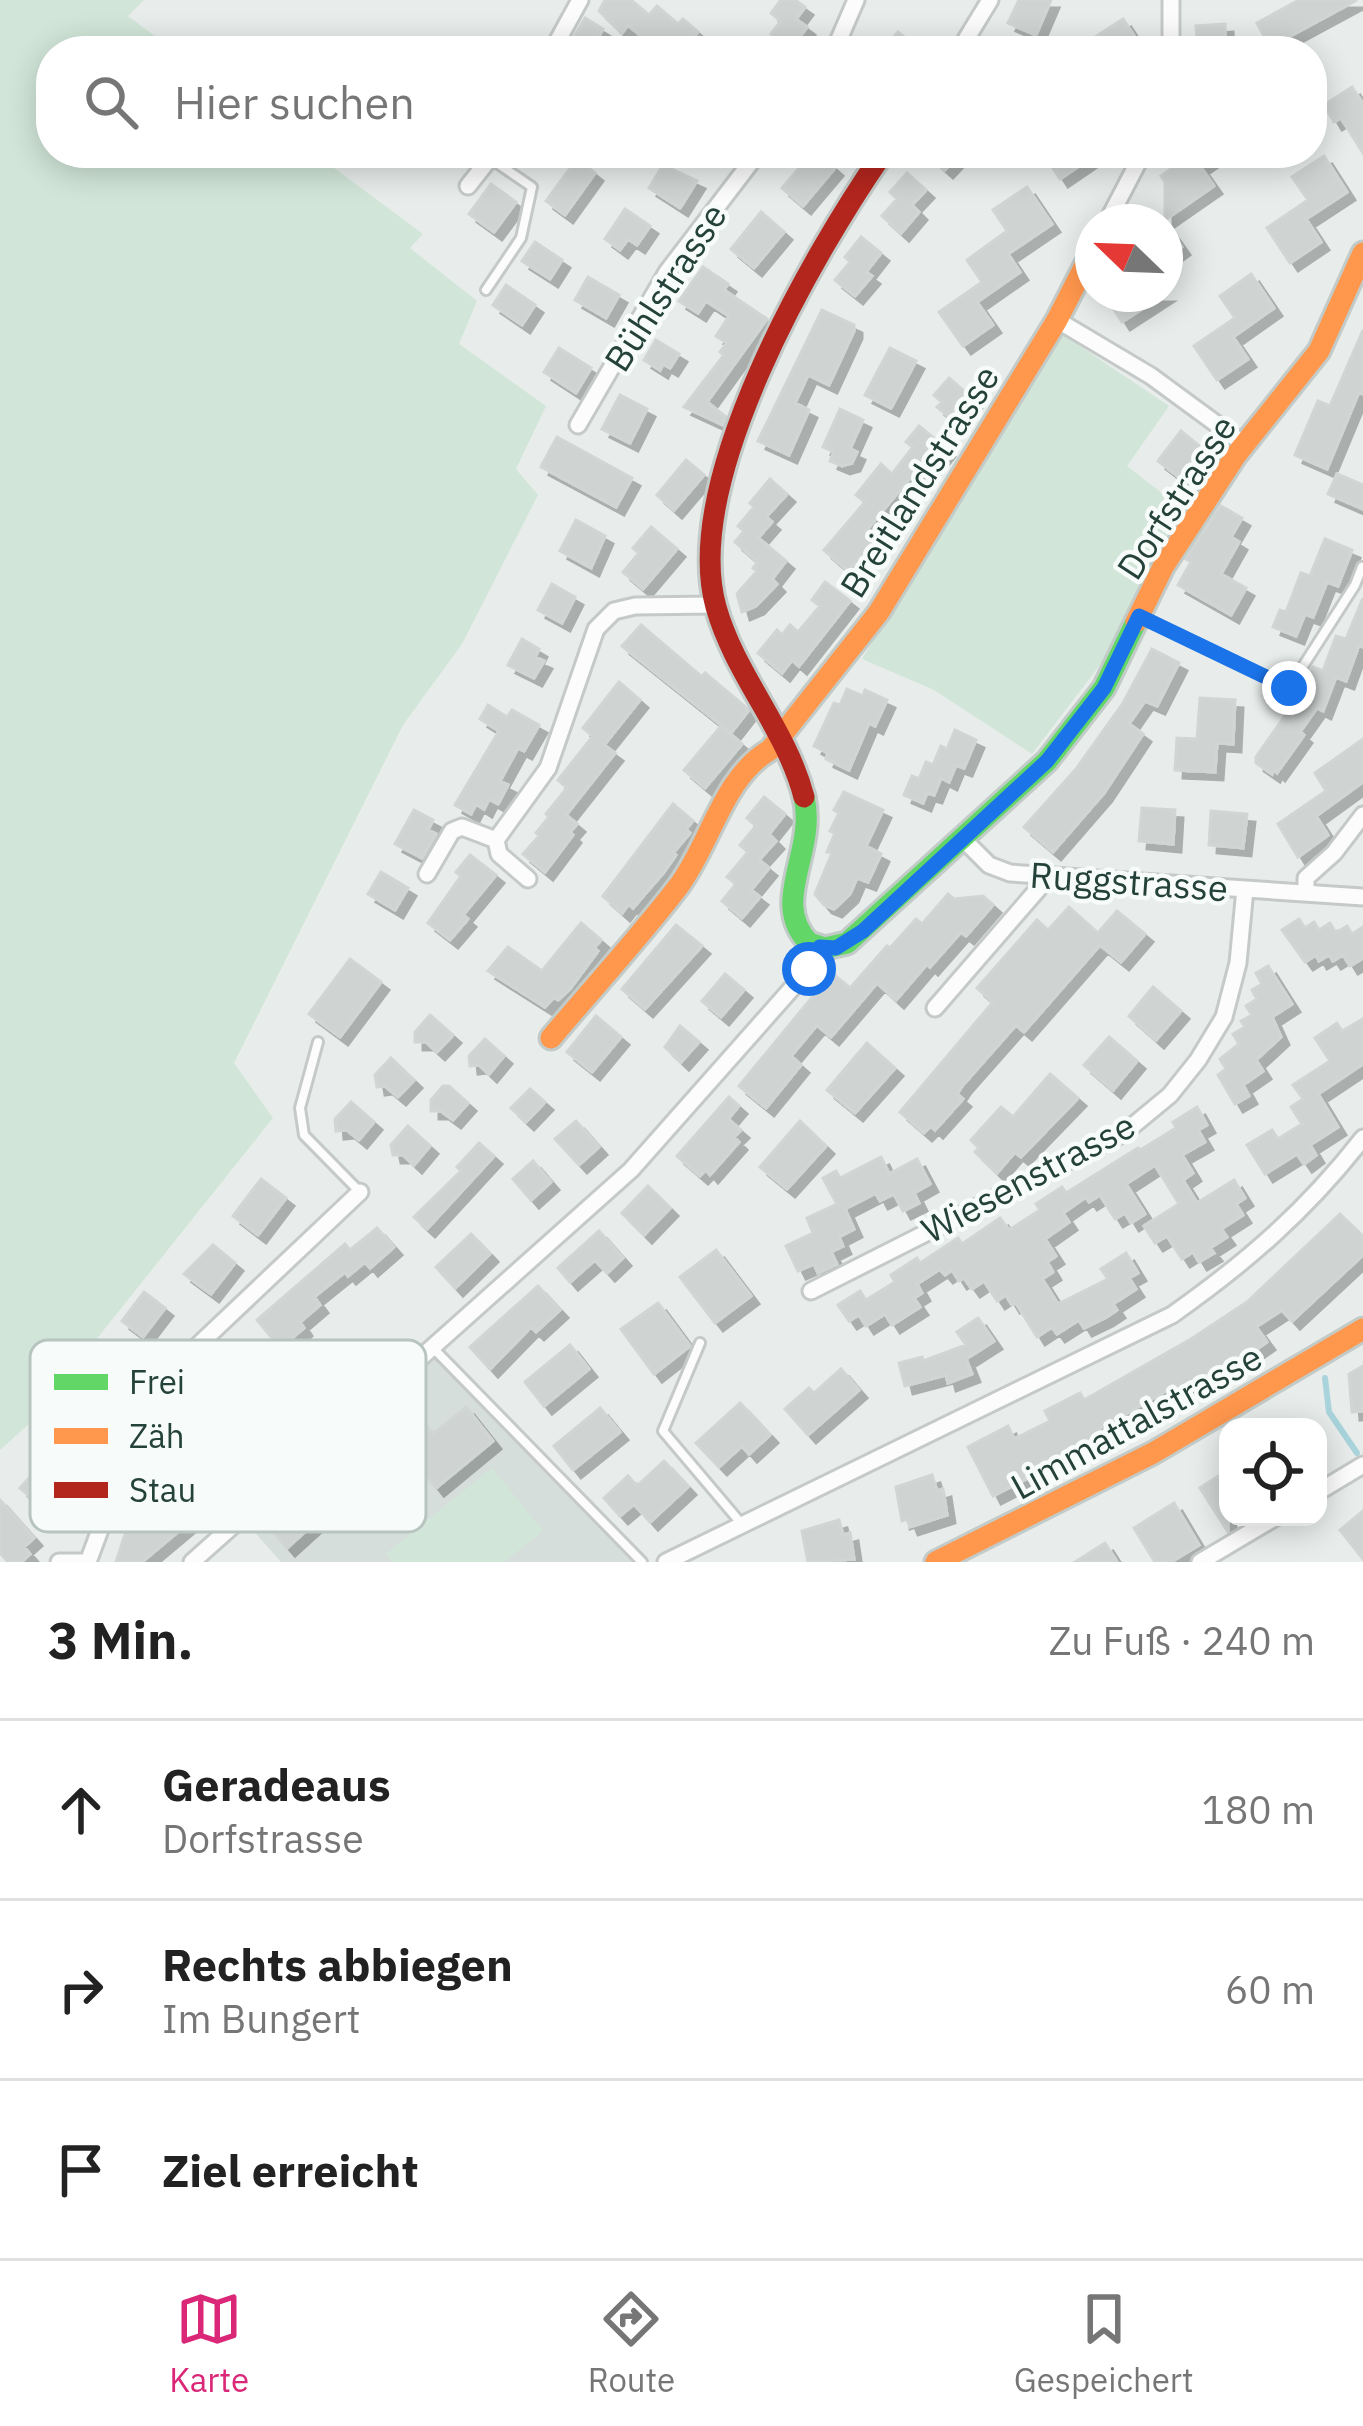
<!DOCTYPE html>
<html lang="de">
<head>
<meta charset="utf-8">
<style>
	:root { --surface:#fff; --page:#f2f2f2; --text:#222; --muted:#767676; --line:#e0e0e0; --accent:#db2777 }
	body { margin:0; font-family:"IBM Plex Sans",sans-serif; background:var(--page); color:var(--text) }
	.controls { position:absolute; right:36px; bottom:36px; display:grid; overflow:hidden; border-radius:24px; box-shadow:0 6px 30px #0003 }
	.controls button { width:108px; height:108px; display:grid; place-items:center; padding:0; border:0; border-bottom:3px solid var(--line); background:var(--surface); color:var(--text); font:60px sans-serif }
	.compass { position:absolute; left:1075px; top:204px; width:108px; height:108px; border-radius:50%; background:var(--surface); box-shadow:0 6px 30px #0003; rotate:293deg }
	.stop { position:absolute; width:36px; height:36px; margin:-27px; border:9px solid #1a73e8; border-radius:50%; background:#fff }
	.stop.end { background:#1a73e8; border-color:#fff; box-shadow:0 3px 12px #0008 }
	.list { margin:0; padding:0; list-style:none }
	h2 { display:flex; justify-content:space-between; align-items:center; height:156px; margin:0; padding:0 48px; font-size:51px }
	h2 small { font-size:39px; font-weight:400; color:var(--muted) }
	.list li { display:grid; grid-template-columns:78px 1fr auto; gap:36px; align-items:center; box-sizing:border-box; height:180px; padding:0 48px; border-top:3px solid var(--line) }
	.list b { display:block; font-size:45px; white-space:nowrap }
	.list p { margin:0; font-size:39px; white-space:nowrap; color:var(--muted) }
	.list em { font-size:39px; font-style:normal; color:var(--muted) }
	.icon { flex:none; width:66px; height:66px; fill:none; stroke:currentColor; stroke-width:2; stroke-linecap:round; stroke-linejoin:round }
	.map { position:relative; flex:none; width:1363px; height:1562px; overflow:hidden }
	.search { position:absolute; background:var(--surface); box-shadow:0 6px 30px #0003; left:36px; right:36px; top:36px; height:132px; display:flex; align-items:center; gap:30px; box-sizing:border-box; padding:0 42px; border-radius:48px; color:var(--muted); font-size:45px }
	.sheet { height:696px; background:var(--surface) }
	nav { display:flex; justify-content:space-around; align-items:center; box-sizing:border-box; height:168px; border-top:3px solid var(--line); background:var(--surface); font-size:33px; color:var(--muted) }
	nav a { display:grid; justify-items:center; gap:6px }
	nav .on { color:var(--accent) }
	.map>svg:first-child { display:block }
	.built { fill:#d6dedb }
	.green { fill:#d1e6d8 }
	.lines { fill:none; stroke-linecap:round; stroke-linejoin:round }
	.stream { stroke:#a9d4db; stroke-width:6 }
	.building { fill:#cfd4d2; stroke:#d1d6d4; stroke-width:3; filter:url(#shadow) }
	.lane-casing { stroke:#c5cac8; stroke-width:14 }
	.street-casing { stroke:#c5cac8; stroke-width:21 }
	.fast-casing { stroke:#c3cbc8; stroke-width:27 }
	.slow-casing { stroke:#c3cbc8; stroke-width:27 }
	.jam-casing { stroke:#c3cbc8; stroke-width:27 }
	.lane { stroke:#fcfcfc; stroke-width:8 }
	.street { stroke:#fcfcfc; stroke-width:15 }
	.fast { stroke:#63d668; stroke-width:21 }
	.slow { stroke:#ff974d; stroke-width:21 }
	.jam { stroke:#b3261e; stroke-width:21 }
	.route { stroke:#1a73e8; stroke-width:15 }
	.labels { text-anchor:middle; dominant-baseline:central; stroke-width:9; stroke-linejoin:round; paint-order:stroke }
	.street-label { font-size:36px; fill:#24423a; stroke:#f7fbf9 }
	.key { fill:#f7fbf9; stroke:#b8c4c0; stroke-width:3 }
	.key-label { font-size:33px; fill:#24423a }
</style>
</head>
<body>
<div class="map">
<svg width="1363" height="1562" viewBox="0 0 1363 1562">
	<defs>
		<filter id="shadow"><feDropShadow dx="8" dy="8" stdDeviation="0" flood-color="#0004"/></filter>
	</defs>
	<rect width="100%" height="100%" fill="#e8edeb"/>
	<path class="built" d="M440 1354 637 1562H281L251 1528Z"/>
	<path class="green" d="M0 0H144L128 16 175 51H51V153H314L423 234 410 248 477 301 459 344 546 406 516 469 538 495 462 644 403 725 234 1063 273 1118 28 1425 0 1450Z
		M1062 334 1169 406 1127 466 1181 508 1103 661 1032 754 934 690 862 659Z
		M492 1468 543 1531 504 1562H392L386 1554Z"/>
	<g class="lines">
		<path class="stream" d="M1325 1378 1329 1412 1357 1453"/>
	</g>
	<path class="building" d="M605 0H631L649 15 657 6 678 24 683 19 698 32 682 51H659L628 25 622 33 599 11Z
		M781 0H795L805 7 796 19 807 27 791 49 771 34 781 21 771 13Z
		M1019 0H1051L1036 35 1008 23Z
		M1299 0H1357L1270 47 1257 23Z
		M585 18 603 29 590 51H566Z
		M1123 19 1144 51H1099L1092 39Z
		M1225 24 1226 51H1198L1196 26Z
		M898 32 921 51H881Z
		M1352 87 1363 104V153L1341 118 1334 122 1324 105Z
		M812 153H818L835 168 803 206 782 188Z
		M926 153H961L945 170Z
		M1043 153H1098L1060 179Z
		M1194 153H1219L1200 166 1214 186 1165 220V182L1161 176Z
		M1324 156 1347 192 1306 219 1321 242 1290 263 1267 228 1308 200 1292 177Z
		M577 159 595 173 565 215 546 201Z
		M663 165 697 181 680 208 649 188Z
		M907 173 926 190 912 205 919 212 901 233 882 216 897 199 890 192Z
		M491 184 516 202 494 232 469 214Z
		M1027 187 1052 224 1008 254 1020 272 977 302 993 325 963 346 939 312 982 282 967 260 1007 231 993 210Z
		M625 209 650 226 637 245 628 239 620 250 605 239Z
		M761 212 784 232 754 268 731 249Z
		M1165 223 1182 247 1165 259Z
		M861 237 881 253 866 272 872 276 855 296 835 280 850 262 845 257Z
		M535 242 562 260 550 279 522 261Z
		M703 267 728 284 724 290 767 319 707 402 726 417 723 425 684 407 724 355 720 352 727 343 716 336 729 316 706 301 698 313 679 301Z
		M1251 274 1274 308 1233 337 1248 359 1217 380 1194 346 1235 318 1220 296Z
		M588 277 619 295 606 318 575 300Z
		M506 285 535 305 522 325 493 305Z
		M1104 294H1165L1122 322Z
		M822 310 854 325V331L829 385 808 375 795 403 809 410 789 455 758 441Z
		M1363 330V394L1359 392 1327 469 1295 455 1318 401 1330 406Z
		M656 340 679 354 670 368 663 364 660 370 644 360Z
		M559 348 591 368 576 393 544 372Z
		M890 348 916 361 891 408 865 395Z
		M949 378 974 400 955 422 937 407 942 402 934 395Z
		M620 395 647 409 630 443 602 429Z
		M840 409 863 420 850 449 857 452 852 463 842 466 830 461 834 452 823 447Z
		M919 426 947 449 928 472 920 466 865 532 874 540 848 571 824 550 865 502 856 495 881 464 892 474 913 447 906 442Z
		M1181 431 1203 449 1180 478 1158 461Z
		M557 437 632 478 616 507 541 467Z
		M686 460 704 475 674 510 657 495Z
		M1337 474 1363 485V509L1328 494Z
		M770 479 787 494 766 517 772 522 758 538 786 561 772 579 777 584 756 606 742 612 737 594 757 571 753 568 758 562 735 542 744 531 738 526 754 507 750 503Z
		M1221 506 1242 518 1231 537 1239 542 1221 574 1246 588 1231 615 1178 585 1191 562 1186 559Z
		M576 520 605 536 591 568 560 551Z
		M651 527 677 549 643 589 623 572 639 553 633 548Z
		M1325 539 1352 550 1338 586 1327 582 1313 617 1305 614 1296 636 1273 627 1280 610 1286 612 1301 573 1310 576Z
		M825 582 850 601 799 666 792 660 782 673 758 653 777 630 782 635 790 625 798 632 820 606 812 600Z
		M552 584 575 597 562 623 538 610Z
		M1363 598V647L1359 645 1346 681 1336 677 1323 711 1317 708 1300 732 1304 735 1277 773 1274 770 1272 774 1256 763V757L1286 714 1293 719 1313 667 1323 671 1336 636 1346 639Z
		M641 625 702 677 705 673 749 710 731 733 622 646Z
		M522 639 539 649 535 657 544 661 534 678 508 665Z
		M1152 649 1179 663 1157 706 1145 701 1129 724 1143 734 1104 793 1053 852 1024 827 1076 769 1123 703Z
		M619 682 640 700 604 745 615 753 566 815 577 824 570 832 573 835 545 872 523 854 539 836 536 833 549 817 546 814 567 788 558 780 593 736 583 728Z
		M847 689 863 696 865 690 887 700 875 726 869 723 849 770 826 759 828 753 814 746 834 703 840 705Z
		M1200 698 1235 700 1233 744 1217 743 1215 772 1175 770 1177 738 1197 739Z
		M488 705 507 717 512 710 539 725 524 751 518 748 500 781 508 785 498 804 489 799 484 809 476 804 471 814 455 805 499 731 480 719Z
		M721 726 742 744 705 788 684 770Z
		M955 730 976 740 964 768 956 765 949 782 941 778 934 795 927 793 923 803 904 795 912 776 919 779 926 762 933 765 941 746 947 749Z
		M1363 739V782L1316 816 1328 835 1298 857 1278 824 1326 791 1315 773Z
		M844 792 883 810 866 846 881 854 868 882 857 878 850 894 834 909 824 905 815 894 832 853 827 852 835 833 830 831 839 813 834 810Z
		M764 797 785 814 769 834 776 841 759 860 769 868 751 890 760 897 742 918 722 901 736 884 727 877 748 852 740 845 756 826 747 818Z
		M673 804 693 821 686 829 690 833 673 853 676 855 664 872 633 908 629 904 622 913 603 896Z
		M1142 808 1175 810 1173 844 1139 841Z
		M414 810 433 820 428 830 436 834 422 858 395 844Z
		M1211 811 1247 814 1243 848 1209 845Z
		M470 855 496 875 463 915 468 919 450 940 428 923 461 876 456 872Z
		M381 872 408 888 395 910 368 894Z
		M948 894 954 899 983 896 993 905 966 936 961 932 930 967 927 964 896 1000 877 983 831 1037 817 1025 791 1056 801 1065 766 1108 739 1086 832 973 850 988 887 946 890 948 916 919 922 924Z
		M1069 907 1098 933 1117 911 1145 934 1121 962 1100 945 1024 1032 1016 1025 963 1085 957 1094 963 1099 935 1130 931 1126 924 1133 900 1112 993 1002 977 988 1037 920 1048 930Z
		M1299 919 1305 928 1314 922 1319 930 1330 923 1336 933 1347 926 1352 934 1363 927V958L1350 966 1343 955 1333 961 1329 955 1319 961 1316 955 1305 962 1282 930Z
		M581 923 601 940 594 948 598 951 570 989 558 1000 554 997 545 1007 488 971 508 947 542 971Z
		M676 925 702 946 645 1009 622 989Z
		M350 959 381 982 340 1037 309 1014Z
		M1268 966 1292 1004 1272 1017 1281 1037 1256 1060 1263 1071 1243 1085 1249 1096 1235 1104 1218 1075 1226 1069 1220 1059 1239 1044 1233 1034 1245 1027 1241 1021 1252 1015 1246 1006 1257 999 1252 990 1262 984 1256 973Z
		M725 974 744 990 721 1017 702 1001Z
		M1153 987 1181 1011 1156 1040 1129 1016Z
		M430 1015 453 1035 437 1052 426 1042H415V1032Z
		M596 1016 621 1037 592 1072 567 1052Z
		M1363 1019V1064L1318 1094 1338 1127 1310 1145 1316 1155 1304 1164 1297 1154 1265 1174 1247 1145 1272 1130 1278 1139 1302 1124 1291 1107 1303 1099 1293 1085 1330 1061 1315 1038 1337 1023 1342 1031Z
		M680 1026 699 1042 681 1062 665 1047Z
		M1109 1037 1137 1061 1113 1090 1084 1065Z
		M485 1039 504 1056 489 1074 479 1065 470 1066 469 1056Z
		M867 1043 895 1068 855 1113 827 1090Z
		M391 1058 414 1080 398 1097 385 1086 377 1087 375 1075Z
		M1050 1074 1078 1098 1021 1157 1015 1152 997 1173 975 1152 979 1148 971 1140 1001 1107 1013 1117Z
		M443 1086H449L468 1103 453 1120 441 1111H431V1100Z
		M530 1089 545 1102 526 1122 511 1108Z
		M729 1097 739 1106 728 1119 741 1130 734 1137 739 1142 710 1175 706 1170 700 1176 677 1156Z
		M351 1102 374 1122 359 1140 347 1130 336 1131 335 1119Z
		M1197 1107 1207 1125 1198 1130 1205 1142 1182 1155 1193 1173 1183 1180 1197 1203 1234 1180 1245 1198 1236 1204 1243 1215 1221 1229 1227 1237 1210 1248 1214 1253 1199 1262 1193 1252 1182 1259 1167 1236 1155 1243 1144 1226 1179 1204 1155 1165 1126 1184 1145 1214 1131 1223 1125 1213 1115 1219 1100 1195 1089 1202 1086 1197 1063 1213 1069 1222 1045 1239 1056 1256 1047 1262 1053 1272 1042 1279 1058 1304 1108 1279 1101 1269 1126 1253 1138 1273 1129 1278 1136 1289 1113 1304 1117 1310 1105 1318 1084 1328 1079 1320 1057 1334 1052 1327 1037 1337 1016 1303 1012 1305 1006 1295 997 1301 984 1281 972 1289 964 1278 959 1281 952 1270 945 1275 940 1269 917 1284 922 1293 914 1298 920 1307 892 1325 885 1314 866 1326 859 1315 849 1321 838 1305 860 1291 866 1300 895 1282 891 1275 917 1258 920 1263 958 1238 962 1244 1000 1218 1009 1230 1040 1210 1036 1204 1062 1187 1066 1193 1138 1148 1140 1150 1176 1128 1173 1122Z
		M576 1121 599 1147 579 1165 555 1139Z
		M800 1121 826 1146 787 1189 760 1167Z
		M408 1126 430 1146 414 1165 403 1155H393L391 1145Z
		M479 1143 494 1156 427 1229 414 1217 461 1171 457 1167Z
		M881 1157 889 1174 917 1159 930 1184 914 1193 919 1203 903 1211 894 1194 880 1201 876 1193 845 1209 854 1229 839 1237 843 1246 831 1252 837 1264 818 1273 814 1264 798 1271 786 1246 813 1233 807 1218 837 1204 823 1178 836 1171 840 1178Z
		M533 1161 551 1182 531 1200 513 1179Z
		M261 1179 286 1198 258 1235 233 1216Z
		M648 1186 670 1208 644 1235 622 1213Z
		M1340 1214 1363 1236V1255L1292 1321 1282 1310 1256 1327 1267 1342 1237 1363 1234 1360 1177 1394 1173 1387 1099 1429 1104 1439 993 1496 968 1447 1008 1426 1014 1439 1050 1421 1045 1411 1080 1393 1084 1400 1191 1339 1247 1302Z
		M377 1228 394 1247 370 1268 365 1262 348 1276 345 1272 314 1297 320 1305 300 1322 304 1328 280 1348 257 1320 345 1244 350 1250Z
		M599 1231 623 1258 607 1273 595 1260 570 1282 558 1268Z
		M471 1234 490 1254 455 1288 436 1267Z
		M213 1245 235 1263 211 1294 184 1274Z
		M716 1250 751 1296 715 1323 680 1277Z
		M538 1286 560 1310 536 1332 531 1327 490 1369 470 1347Z
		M144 1292 165 1308 143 1337 122 1321Z
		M658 1303 690 1346 654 1374 621 1329Z
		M978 1318 994 1341 966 1359 972 1374 948 1383 946 1375 905 1386 899 1363 922 1357 923 1361 966 1345 957 1332Z
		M570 1345 589 1369 544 1406 525 1382Z
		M1363 1366V1411L1352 1412 1349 1374Z
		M841 1369 859 1390 808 1435 785 1409 809 1388 814 1393Z
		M740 1403 770 1435 749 1454 742 1446 719 1467 696 1443Z
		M466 1407 493 1441 436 1488 412 1458 372 1490 363 1479 287 1548 269 1527 290 1509 284 1502 362 1433 384 1460 426 1425 433 1434Z
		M600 1408 620 1432 573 1470 554 1446Z
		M190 1435 235 1484 142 1562H116L140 1488 171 1495 150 1473Z
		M54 1450 88 1480 70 1522 52 1516 20 1488Z
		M664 1461 688 1487 650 1522 634 1504 620 1516 604 1498 628 1476 637 1486Z
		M1228 1470V1532L1200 1488Z
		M932 1475 937 1491 943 1489 947 1515 910 1527 907 1519 902 1521 896 1487Z
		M0 1500 34 1538 24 1547 30 1554 21 1562H8L0 1553Z
		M1174 1503 1199 1545 1171 1562H1155L1134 1528Z
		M1363 1511V1559L1340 1530Z
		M839 1520 843 1535 850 1533 854 1559 808 1562 802 1531Z
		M1105 1543 1117 1562H1075Z"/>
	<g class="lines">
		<defs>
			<path id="lane" d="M486 290 521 238 532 187 491 159
				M1142 617 1289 688 1355 585 1362 567
				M318 1042 300 1108 304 1135 359 1191
				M700 1343 663 1431 740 1522
				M434 1349 642 1562"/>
			<path id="street" d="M552 51 580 0
				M834 51 856 0
				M959 51 990 0
				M1171 51V0
				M468 186 494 153
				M1107 222 1143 153
				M1057 320 1151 376 1245 445
				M578 425 667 272 758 153
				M964 840 989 865 1010 873 1363 897
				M427 874 452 831 462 827 496 840
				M528 879 499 854 496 840 548 768 596 629 614 611 635 606 715 605
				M1306 892V878L1334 853 1363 815
				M935 1008 1039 888 1041 876
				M811 1291 1124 1133 1170 1095 1198 1060 1224 1017 1238 963 1245 889
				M1318 1492 1363 1465
				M59 1562H84
				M88 1562 132 1444 191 1352 360 1192
				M192 1562 631 1170 809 969 820 947
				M666 1562 1172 1315C1247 1262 1306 1211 1363 1138
				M1200 1562 1276 1517"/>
			<path id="fast" d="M804 797C817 852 769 902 809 943L825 948 847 943 1047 761 1104 688 1136 622"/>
			<path id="slow" d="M1136 622 1163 567 1236 455 1319 351 1363 253
				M551 1038C593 988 638 939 678 887 711 843 723 777 770 750L879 612 1057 320 1093 250
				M936 1562 1153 1453 1363 1329"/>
			<path id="jam" d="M804 797C786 728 735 675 716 607 681 481 813 254 883 153"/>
		</defs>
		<use href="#lane" class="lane-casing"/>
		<use href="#street" class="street-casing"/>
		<use href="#fast" class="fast-casing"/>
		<use href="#slow" class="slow-casing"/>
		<use href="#jam" class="jam-casing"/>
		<use href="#lane" class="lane"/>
		<use href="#street" class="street"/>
		<use href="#fast" class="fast"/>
		<use href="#slow" class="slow"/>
		<use href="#jam" class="jam"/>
	</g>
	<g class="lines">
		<path class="route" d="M809 969 820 947 836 948 863 931 1047 761 1104 688 1139 616 1289 688"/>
	</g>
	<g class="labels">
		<g class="street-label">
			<text transform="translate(665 287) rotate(-57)">Bühlstrasse</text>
			<text transform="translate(919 481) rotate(-58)">Breitlandstrasse</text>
			<text transform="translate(1176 497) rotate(-57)">Dorfstrasse</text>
			<text transform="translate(1129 881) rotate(4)">Ruggstrasse</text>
			<text transform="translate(1028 1177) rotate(-28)">Wiesenstrasse</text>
			<text transform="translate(1136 1421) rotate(-29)">Limmattalstrasse</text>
		</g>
	</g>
	<rect x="30" y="1340" width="396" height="192" rx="18" class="key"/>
	<rect x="54" y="1374" width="54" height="16" fill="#63d668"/>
	<rect x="54" y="1428" width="54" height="16" fill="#ff974d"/>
	<rect x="54" y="1482" width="54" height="16" fill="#b3261e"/>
	<g class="key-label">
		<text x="129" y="1394">Frei</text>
		<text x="129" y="1448">Zäh</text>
		<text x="129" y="1502">Stau</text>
	</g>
</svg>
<div class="controls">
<button><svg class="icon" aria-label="locate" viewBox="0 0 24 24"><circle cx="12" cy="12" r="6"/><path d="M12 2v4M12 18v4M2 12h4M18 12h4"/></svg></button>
</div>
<svg class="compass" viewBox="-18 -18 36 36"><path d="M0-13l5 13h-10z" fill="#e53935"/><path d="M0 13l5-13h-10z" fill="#767676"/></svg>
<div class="stop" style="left:809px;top:969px"></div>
<div class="stop end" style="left:1289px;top:688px"></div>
<div class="search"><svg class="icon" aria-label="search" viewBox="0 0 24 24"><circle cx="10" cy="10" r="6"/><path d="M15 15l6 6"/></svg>Hier suchen</div>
</div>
<section class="sheet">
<h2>3 Min.<small>Zu Fuß · 240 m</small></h2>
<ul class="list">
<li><svg class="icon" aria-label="ahead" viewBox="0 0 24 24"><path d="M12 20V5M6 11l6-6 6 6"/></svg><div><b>Geradeaus</b><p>Dorfstrasse</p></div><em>180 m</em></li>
<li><svg class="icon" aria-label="right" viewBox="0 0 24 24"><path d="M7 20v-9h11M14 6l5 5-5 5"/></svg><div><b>Rechts abbiegen</b><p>Im Bungert</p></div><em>60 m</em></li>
<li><svg class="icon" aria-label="arrive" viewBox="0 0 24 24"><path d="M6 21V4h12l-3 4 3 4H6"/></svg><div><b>Ziel erreicht</b></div></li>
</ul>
</section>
<nav>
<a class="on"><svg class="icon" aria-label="map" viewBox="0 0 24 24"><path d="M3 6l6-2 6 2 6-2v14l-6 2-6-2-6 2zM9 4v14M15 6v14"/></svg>Karte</a>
<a><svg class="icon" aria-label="directions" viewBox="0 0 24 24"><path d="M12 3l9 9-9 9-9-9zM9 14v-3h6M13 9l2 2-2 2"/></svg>Route</a>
<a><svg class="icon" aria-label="saved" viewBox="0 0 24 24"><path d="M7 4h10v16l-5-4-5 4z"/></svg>Gespeichert</a>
</nav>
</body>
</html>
